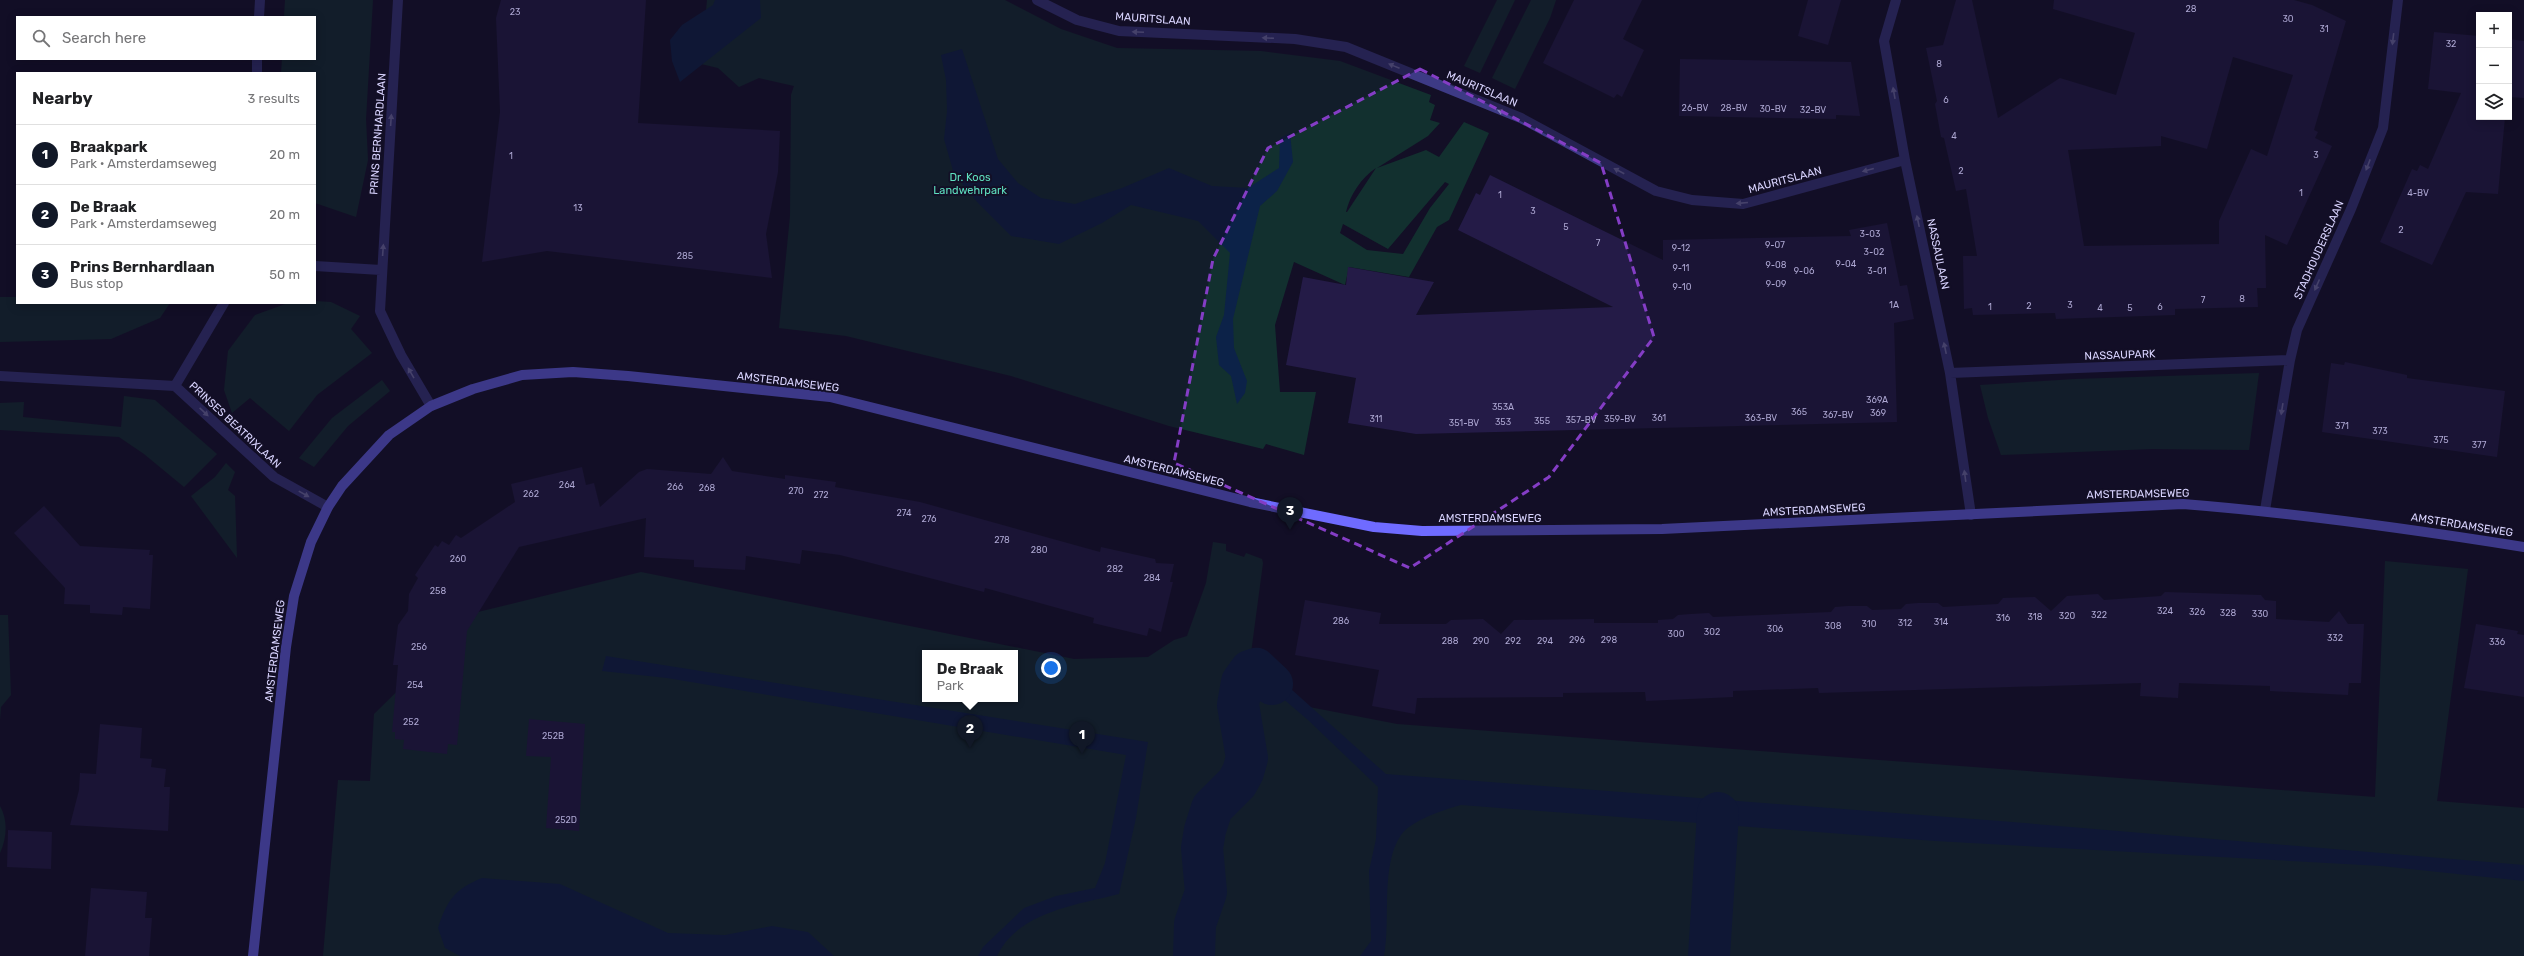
<!DOCTYPE html>
<html lang="en">
<head>
<meta charset="utf-8">
<style>
	:root { --surface:#fff; --page:#f6f6f6; --text:#202124; --muted:#757577; --line:#e0e0e0; --accent:#111827 }
	body { margin:0; font-family:Rubik,sans-serif; background:var(--page); color:var(--text) }
	.controls { position:absolute; right:12px; top:12px; display:grid; overflow:hidden; border-radius:0px; box-shadow:0 2px 10px #0003 }
	.controls button { width:36px; height:36px; display:grid; place-items:center; padding:0; border:0; border-bottom:1px solid var(--line); background:var(--surface); color:var(--text); font:20px sans-serif }
	.you { position:absolute; left:1051px; top:668px; width:14px; height:14px; margin:-10px; border:3px solid #fff; border-radius:50%; background:#1a73e8; box-shadow:0 0 0 6px #1a73e833 }
	.badge { display:grid; place-items:center; width:26px; height:26px; border-radius:50%; background:var(--accent); color:#fff; font-size:13px; font-weight:700 }
	.pin { position:absolute; translate:-50% -33px; filter:drop-shadow(0 1px 2px #0008) }
	.pin::after { content:''; position:absolute; top:21px; width:14px; height:12px; background:inherit; clip-path:polygon(0 0,100% 0,50% 100%) }
	.popup { position:absolute; left:922px; top:650px; width:96px; height:52px; box-sizing:border-box; display:grid; place-content:center; border-radius:0px; background:var(--surface); filter:drop-shadow(0 1px 3px #0005); font-size:13px; white-space:nowrap; color:var(--muted) }
	.popup b { font-size:15px; color:var(--text) }
	.popup::after { content:''; position:absolute; left:50%; top:100%; margin-left:-8px; border:8px solid transparent; border-top-color:var(--surface) }
	.list { margin:0; padding:0; list-style:none }
	h2 { display:flex; justify-content:space-between; align-items:center; height:52px; margin:0; padding:0 16px; font-size:17px }
	h2 small { font-size:13px; font-weight:400; color:var(--muted) }
	.list li { display:grid; grid-template-columns:26px 1fr auto; gap:12px; align-items:center; box-sizing:border-box; height:60px; padding:0 16px; border-top:1px solid var(--line) }
	.list b { display:block; font-size:15px; white-space:nowrap }
	.list p { margin:0; font-size:13px; white-space:nowrap; color:var(--muted) }
	.list em { font-size:13px; font-style:normal; color:var(--muted) }
	.icon { flex:none; width:22px; height:22px; fill:none; stroke:currentColor; stroke-width:2; stroke-linecap:round; stroke-linejoin:round }
	.map { position:relative; flex:none; width:2524px; height:956px; overflow:hidden }
	.search { position:absolute; background:var(--surface); box-shadow:0 2px 10px #0003; left:16px; top:16px; width:300px; height:44px; display:flex; align-items:center; gap:10px; box-sizing:border-box; padding:0 14px; border-radius:0px; color:var(--muted); font-size:15px }
	.panel { position:absolute; background:var(--surface); box-shadow:0 2px 10px #0003; left:16px; top:72px; width:300px; height:232px; border-radius:0px }
	.map>svg:first-child { display:block }
	.green { fill:#12302f; fill-rule:evenodd }
	.water { fill:#0c2248 }
	.lines { fill:none; stroke-linecap:round; stroke-linejoin:round }
	.canal { stroke:#0c2248; stroke-width:42 }
	.building { fill:#241b47; fill-rule:evenodd }
	.street { stroke:#3d3a85; stroke-width:10 }
	.secondary { stroke:#6f6bff; stroke-width:10 }
	.oneway { fill:#837fbc }
	.marked { fill:none; stroke:#843dc5; stroke-width:3; stroke-dasharray:8 5; stroke-linejoin:round }
	.labels { text-anchor:middle; dominant-baseline:central; stroke-width:4; stroke-linejoin:round; paint-order:stroke }
	.number-label { font-size:9px; fill:#aca6d1 }
	.street-label { font-size:11px; fill:#d9d4ff; stroke:#130f26 }
	.park-label { font-size:11px; fill:#5fe0c0; stroke:#130f26 }
</style>
</head>
<body>
<div class="map">
<svg width="2524" height="956" viewBox="0 0 2524 956">
	<rect width="100%" height="100%" fill="#130f26"/>
	<path class="green" d="M285 0H373L366 119 368 160 356 217 315 203V73H281L282 59H315V17H284Z
		M707 0H1005L1061 29 1117 48 1261 51 1340 61 1431 95 1429 102 1435 105 1430 120 1440 123 1428 136 1377 168 1426 150 1439 157 1464 122 1489 133 1449 220 1437 227 1409 277 1349 267 1345 285 1294 262 1275 325 1280 392H1316L1304 455 1266 444 1263 449 1169 426 1011 376 846 336 779 328 790 216 791 95 794 86 759 78 739 87 718 68 701 64ZM1376 168 1347 212H1346C1350 195 1361 178 1376 168ZM1445 182 1449 184 1430 208 1403 254 1367 250 1340 233 1343 224 1388 249Z
		M1497 0H1515L1480 73 1464 66Z
		M1531 0H1556L1550 18 1515 89 1492 78Z
		M0 297H17V303H170L160 318 111 339 0 342Z
		M315 301 331 302 360 316 351 329 372 353 317 395 289 431 250 398 232 413 224 390 228 351 255 315 288 303Z
		M2259 373 2249 450 2152 449 2001 455 1988 418 1980 385 2075 379Z
		M382 380 390 391 348 426 314 467 299 458 332 418Z
		M124 396 155 400 217 454 184 487 144 454 119 437 0 430V403L24 402 23 417 121 427Z
		M226 463 235 472 228 490 235 496 237 558 191 496 215 477Z
		M1213 542 1226 544V551L1244 557 1246 553 1262 559 1263 563 1251 653 1304 706 1397 724 2375 797 2385 561 2468 569 2437 801 2524 808V956H323L338 780 370 781 374 714 478 612 641 572 1074 659 1148 657 1174 640 1187 636 1206 583ZM925 653H1015V699H925Z
		M0 615H8L11 695 1 707 0 720Z
		M0 806C8 820 7 838 0 853Z"/>
	<path class="water" d="M715 0H760L761 18 680 82 672 61 670 40 682 25 713 5Z
		M962 49 998 159 1018 183 1041 198 1075 204 1122 188 1169 168 1212 186 1248 188 1279 168 1280 138 1290 133 1293 162 1277 191 1260 206 1233 319 1234 348 1247 381 1245 393 1237 404 1231 376 1219 365 1216 337 1224 315 1230 253 1198 221 1131 205 1102 223 1059 244 1011 236 978 203 954 174 944 139 947 111 946 80 941 55Z
		M606 656 1148 742 1136 818 1119 894C1076 905 1018 912 997 956H978L983 947 1024 908 1056 896 1095 888 1105 863 1126 755 667 678 602 671Z
		M1248 663 1263 664 1386 774 2000 821 2524 865V881L2381 866 1935 841 1461 805C1443 810 1412 820 1401 835 1380 866 1391 920 1384 956H1360L1371 941 1369 871 1376 839 1378 787 1308 720 1267 685 1257 679 1248 704 1254 755 1249 782 1226 810 1213 849 1207 918V956H1187L1199 855 1212 801 1234 769 1240 676Z
		M482 878 560 884 668 933 725 935 772 926 808 932 834 956H460L445 948 438 928C447 900 455 889 482 878Z"/>
	<g class="lines">
		<path class="canal" d="M1194 956 1195 924 1206 892 1202 848 1205 830 1212 808 1237 783 1243 772 1247 758 1238 705 1242 682 1250 671 1256 669 1272 684
			M1709 956 1718 813"/>
	</g>
	<path class="building" d="M501 0H646L638 123 780 131 778 172 766 234 772 278 547 251 482 262 500 112 496 18Z
		M1574 0H1642L1623 39 1644 50 1622 97 1617 94 1614 98 1543 63Z
		M1808 0H1841L1828 45 1798 36Z
		M1956 0H1972L1998 118 2060 78 2116 95 2135 33 2053 9 2054 0H2294L2312 5 2346 21 2314 130 2318 132 2315 138 2332 146 2287 245 2265 235 2266 288H2257L2258 307 2175 309V315L2056 319 2055 313 1973 315 1972 308 1964 309 1963 256H1977L1966 189 1956 191 1944 138 1941 137 1935 104 1937 101 1926 48 1943 45ZM2233 57 2293 75 2267 156 2251 149 2219 221V244L2084 246 2068 150 2161 146V136L2207 149Z
		M2434 32 2479 36V117H2505L2498 194 2466 192 2432 265 2380 242 2412 169 2417 171 2420 165 2428 169 2461 93 2428 89Z
		M2509 39 2524 41V98L2509 97Z
		M1680 59 1851 62 1860 116 1836 115V119L1679 116Z
		M1490 175 1663 260V240L1851 236 1849 230 1887 223 1900 286 1907 285 1914 319 1894 323 1897 422 1416 434 1348 423 1356 378 1286 365 1303 277 1346 285 1348 267 1434 282 1416 315 1613 307 1458 230 1476 193 1480 195Z
		M2345 362 2407 375V378L2505 391 2497 457 2322 432 2331 363 2344 365Z
		M723 457 732 471 785 479V475L836 482 835 487 920 502 1100 552 1101 547 1155 559 1156 563 1174 564 1170 582H1173L1161 632 1149 628 1147 636 1093 623 1094 618 985 588 984 592 840 555 802 550 800 564 746 556 745 570 694 567V560L644 557 646 518 519 547 467 631 457 745 448 744 447 754 403 749 404 740 395 739V732H392L398 665H393L398 625 408 611 409 594 418 578 415 575 435 545 438 547 442 541 449 545 456 535 461 538 515 502 511 484 582 467 586 485 594 483 600 507 639 472 647 469 711 474Z
		M44 506 80 546 150 550 149 555H153L150 609 123 607 122 615 90 613V605L64 604 65 588 14 533Z
		M2165 592 2261 595 2265 600 2276 601V619L2329 622 2339 611 2348 624H2364L2361 683H2349L2348 695 2270 691V686L2179 683 2178 698 2140 696 2141 683 1819 693 1818 688 1733 691V697L1646 701 1645 692 1563 693V697L1417 698 1415 714 1372 706 1379 670 1295 655 1305 600 1381 613 1379 624H1446L1451 620 1483 619 1501 634 1514 620 1594 619V623H1658V620L1673 619 1678 615 1691 614 1709 613 1713 617 1831 612 1835 607 1848 606H1867L1872 610 1901 609 1906 604 1918 603H1938L1943 607 1961 606 1998 604 2003 598 2035 597 2051 611 2067 596 2098 594 2104 600 2161 596Z
		M2476 624 2518 631 2517 634 2524 635V697L2464 688Z
		M529 719 585 724 579 831 546 828 551 757 526 756Z
		M100 724 142 728 140 758 152 759 151 767 166 769 164 787H170L168 831 70 825 79 790 80 773 96 774Z
		M8 830 52 832 51 869 7 867Z
		M91 888 147 892 145 918H152L149 956H85Z"/>
	<g class="lines">
		<path class="street" d="M398 0 380 311 401 355 431 406
			M1037 0 1077 20 1119 31 1295 39 1346 47 1521 118 1656 191 1692 200 1743 204 1905 160
			M1896 0 1884 41 1905 160 1950 373 1971 515
			M259 17 260 0
			M257 73V59
			M315 266 381 270
			M1950 373 2290 360
			M0 376 175 386 274 477 328 507
			M175 386 224 303
			M2265 510 2290 360 2297 330 2351 209 2383 128 2398 0"/>
		<path class="secondary" d="M253 956 286 647 294 596 311 542 328 507 342 486 389 435 431 406 473 389 522 375 573 372 628 376 830 397 1250 502 1374 527 1422 531 1662 529 2183 504C2297 513 2411 529 2524 547"/>
	</g>
	<defs><path id="oneway-solid" d="M-6-.8H1V-3.2L6.5 0L1 3.2V.8H-6Z"/></defs>
	<g class="oneway">
		<use href="#oneway-solid" transform="translate(1138 32) rotate(-177)"/>
		<use href="#oneway-solid" transform="translate(1268 38) rotate(-177)"/>
		<use href="#oneway-solid" transform="translate(2393 39) rotate(97)"/>
		<use href="#oneway-solid" transform="translate(1394 66) rotate(-158)"/>
		<use href="#oneway-solid" transform="translate(1894 93) rotate(-100)"/>
		<use href="#oneway-solid" transform="translate(1503 112) rotate(-159)"/>
		<use href="#oneway-solid" transform="translate(391 120) rotate(-86)"/>
		<use href="#oneway-solid" transform="translate(2368 165) rotate(111)"/>
		<use href="#oneway-solid" transform="translate(1868 170) rotate(165)"/>
		<use href="#oneway-solid" transform="translate(1619 171) rotate(-152)"/>
		<use href="#oneway-solid" transform="translate(1742 203) rotate(175)"/>
		<use href="#oneway-solid" transform="translate(1918 221) rotate(-102)"/>
		<use href="#oneway-solid" transform="translate(383 250) rotate(-86)"/>
		<use href="#oneway-solid" transform="translate(2317 285) rotate(114)"/>
		<use href="#oneway-solid" transform="translate(1945 348) rotate(-102)"/>
		<use href="#oneway-solid" transform="translate(411 373) rotate(-120)"/>
		<use href="#oneway-solid" transform="translate(2282 409) rotate(99)"/>
		<use href="#oneway-solid" transform="translate(204 412) rotate(43)"/>
		<use href="#oneway-solid" transform="translate(1965 476) rotate(-98)"/>
		<use href="#oneway-solid" transform="translate(304 494) rotate(29)"/>
	</g>
	<path d="M0 0H2524V956H0ZM1420 69 1601 163 1654 337 1549 477 1410 568 1174 463 1213 259 1268 148Z" fill="#130f26" fill-opacity=".55" fill-rule="evenodd"/>
	<path class="marked" d="M1420 69 1601 163 1654 337 1549 477 1410 568 1174 463 1213 259 1268 148Z"/>
	<g class="labels">
		<g class="number-label">
			<text x="2191" y="9">28</text>
			<text x="515" y="12">23</text>
			<text x="2288" y="19">30</text>
			<text x="2324" y="29">31</text>
			<text x="2451" y="44">32</text>
			<text x="1939" y="64">8</text>
			<text x="1946" y="100">6</text>
			<text x="1695" y="108">26-BV</text>
			<text x="1734" y="108">28-BV</text>
			<text x="1773" y="109">30-BV</text>
			<text x="1813" y="110">32-BV</text>
			<text x="1954" y="136">4</text>
			<text x="2316" y="155">3</text>
			<text x="511" y="156">1</text>
			<text x="1961" y="171">2</text>
			<text x="2301" y="193">1</text>
			<text x="2418" y="193">4-BV</text>
			<text x="1500" y="195">1</text>
			<text x="578" y="208">13</text>
			<text x="1533" y="211">3</text>
			<text x="1566" y="227">5</text>
			<text x="2401" y="230">2</text>
			<text x="1870" y="234">3-03</text>
			<text x="1598" y="243">7</text>
			<text x="1775" y="245">9-07</text>
			<text x="1681" y="248">9-12</text>
			<text x="1874" y="252">3-02</text>
			<text x="685" y="256">285</text>
			<text x="1846" y="264">9-04</text>
			<text x="1776" y="265">9-08</text>
			<text x="1681" y="268">9-11</text>
			<text x="1804" y="271">9-06</text>
			<text x="1877" y="271">3-01</text>
			<text x="1776" y="284">9-09</text>
			<text x="1682" y="287">9-10</text>
			<text x="2242" y="299">8</text>
			<text x="2203" y="300">7</text>
			<text x="1894" y="305">1A</text>
			<text x="2070" y="305">3</text>
			<text x="2029" y="306">2</text>
			<text x="1990" y="307">1</text>
			<text x="2160" y="307">6</text>
			<text x="2100" y="308">4</text>
			<text x="2130" y="308">5</text>
			<text x="1877" y="400">369A</text>
			<text x="1503" y="407">353A</text>
			<text x="1799" y="412">365</text>
			<text x="1878" y="413">369</text>
			<text x="1838" y="415">367-BV</text>
			<text x="1659" y="418">361</text>
			<text x="1761" y="418">363-BV</text>
			<text x="1376" y="419">311</text>
			<text x="1620" y="419">359-BV</text>
			<text x="1581" y="420">357-BV</text>
			<text x="1542" y="421">355</text>
			<text x="1503" y="422">353</text>
			<text x="1464" y="423">351-BV</text>
			<text x="2342" y="426">371</text>
			<text x="2380" y="431">373</text>
			<text x="2441" y="440">375</text>
			<text x="2479" y="445">377</text>
			<text x="567" y="485">264</text>
			<text x="675" y="487">266</text>
			<text x="707" y="488">268</text>
			<text x="796" y="491">270</text>
			<text x="531" y="494">262</text>
			<text x="821" y="495">272</text>
			<text x="904" y="513">274</text>
			<text x="929" y="519">276</text>
			<text x="1002" y="540">278</text>
			<text x="1039" y="550">280</text>
			<text x="458" y="559">260</text>
			<text x="1115" y="569">282</text>
			<text x="1152" y="578">284</text>
			<text x="438" y="591">258</text>
			<text x="2165" y="611">324</text>
			<text x="2197" y="612">326</text>
			<text x="2228" y="613">328</text>
			<text x="2260" y="614">330</text>
			<text x="2099" y="615">322</text>
			<text x="2067" y="616">320</text>
			<text x="2035" y="617">318</text>
			<text x="2003" y="618">316</text>
			<text x="1341" y="621">286</text>
			<text x="1941" y="622">314</text>
			<text x="1905" y="623">312</text>
			<text x="1869" y="624">310</text>
			<text x="1833" y="626">308</text>
			<text x="1775" y="629">306</text>
			<text x="1712" y="632">302</text>
			<text x="1676" y="634">300</text>
			<text x="2335" y="638">332</text>
			<text x="1577" y="640">296</text>
			<text x="1609" y="640">298</text>
			<text x="1450" y="641">288</text>
			<text x="1481" y="641">290</text>
			<text x="1513" y="641">292</text>
			<text x="1545" y="641">294</text>
			<text x="2497" y="642">336</text>
			<text x="419" y="647">256</text>
			<text x="415" y="685">254</text>
			<text x="411" y="722">252</text>
			<text x="553" y="736">252B</text>
			<text x="566" y="820">252D</text>
		</g>
		<g class="street-label">
			<text transform="translate(1153 19) rotate(4)">MAURITSLAAN</text>
			<text transform="translate(1482 89) rotate(23)">MAURITSLAAN</text>
			<text transform="translate(378 134) rotate(-86)">PRINS BERNHARDLAAN</text>
			<text transform="translate(1785 180) rotate(-15)">MAURITSLAAN</text>
			<text transform="translate(2319 250) rotate(-66)">STADHOUDERSLAAN</text>
			<text transform="translate(1938 254) rotate(78)">NASSAULAAN</text>
			<text transform="translate(2120 355) rotate(-2)">NASSAUPARK</text>
			<text transform="translate(788 382) rotate(7)">AMSTERDAMSEWEG</text>
			<text transform="translate(235 425) rotate(43)">PRINSES BEATRIXLAAN</text>
			<text transform="translate(1174 471) rotate(14)">AMSTERDAMSEWEG</text>
			<text transform="translate(2138 494) rotate(-1)">AMSTERDAMSEWEG</text>
			<text transform="translate(1814 510) rotate(-3)">AMSTERDAMSEWEG</text>
			<text x="1490" y="518">AMSTERDAMSEWEG</text>
			<text transform="translate(2462 525) rotate(9)">AMSTERDAMSEWEG</text>
			<text transform="translate(275 651) rotate(-83)">AMSTERDAMSEWEG</text>
		</g>
		<g class="park-label">
			<text x="970" y="177">Dr. Koos<tspan x="970" dy="13">Landwehrpark</tspan></text>
		</g>
	</g>
</svg>
<div class="controls">
<button>+</button>
<button>−</button>
<button><svg class="icon" aria-label="layers" viewBox="0 0 24 24"><path d="M12 4l9 5-9 5-9-5zM3 14l9 5 9-5"/></svg></button>
</div>
<div class="you"></div>
<div class="pin badge" style="left:1082px;top:754px">1</div>
<div class="pin badge" style="left:970px;top:748px">2</div>
<div class="popup"><b>De Braak</b>Park</div>
<div class="pin badge" style="left:1290px;top:530px">3</div>
<div class="search"><svg class="icon" aria-label="search" viewBox="0 0 24 24"><circle cx="10" cy="10" r="6"/><path d="M15 15l6 6"/></svg>Search here</div>
<section class="panel">
<h2>Nearby<small>3 results</small></h2>
<ul class="list">
<li><span class="badge">1</span><div><b>Braakpark</b><p>Park · Amsterdamseweg</p></div><em>20 m</em></li>
<li><span class="badge">2</span><div><b>De Braak</b><p>Park · Amsterdamseweg</p></div><em>20 m</em></li>
<li><span class="badge">3</span><div><b>Prins Bernhardlaan</b><p>Bus stop</p></div><em>50 m</em></li>
</ul>
</section>
</div>
</body>
</html>
